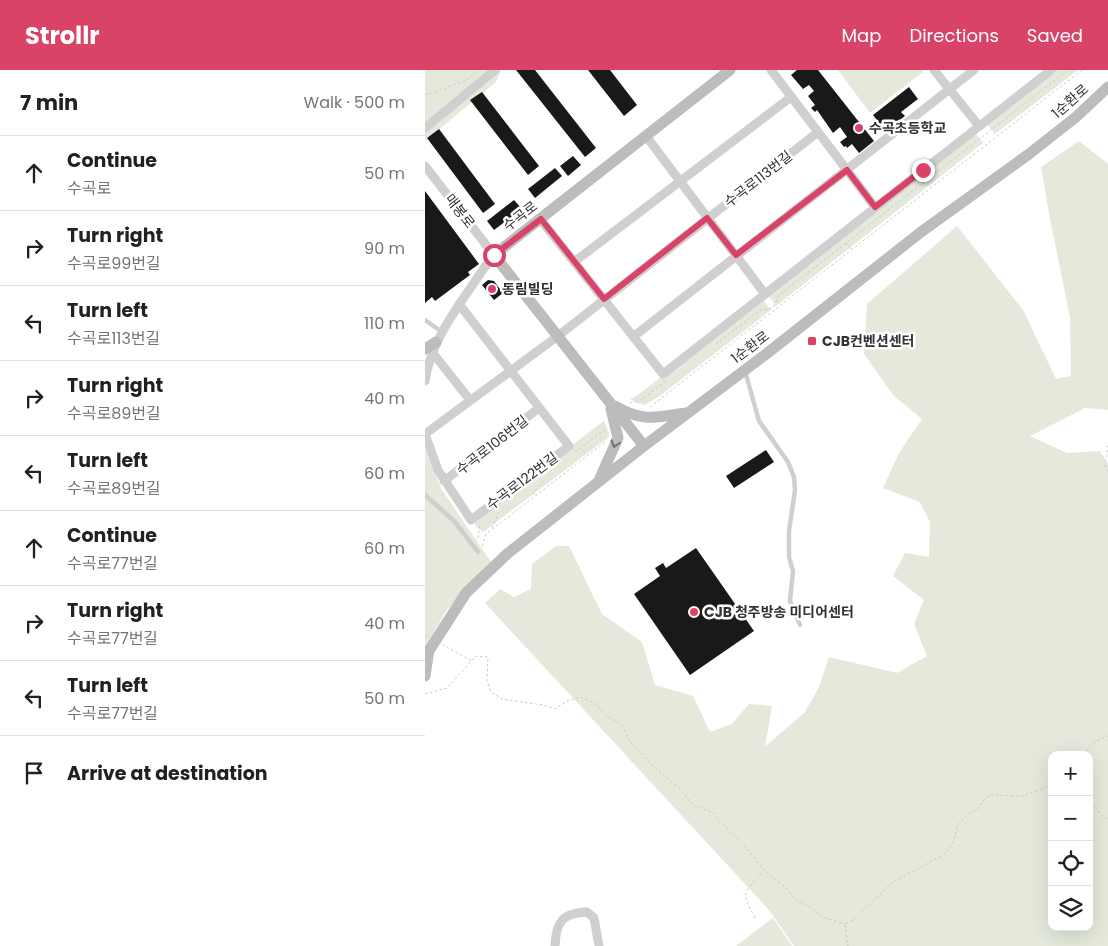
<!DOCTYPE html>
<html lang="en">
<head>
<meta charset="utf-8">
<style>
	:root { --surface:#fff; --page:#f6f6f6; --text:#202124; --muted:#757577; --line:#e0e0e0; --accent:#da4368 }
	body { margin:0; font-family:Poppins,"Noto Sans KR",sans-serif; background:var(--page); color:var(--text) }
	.controls { position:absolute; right:15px; bottom:15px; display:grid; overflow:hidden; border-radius:10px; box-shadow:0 5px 20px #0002 }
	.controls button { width:45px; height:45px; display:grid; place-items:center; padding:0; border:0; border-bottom:1px solid var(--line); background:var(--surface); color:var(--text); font:25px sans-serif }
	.stop { position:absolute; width:15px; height:15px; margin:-11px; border:4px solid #da4368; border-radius:50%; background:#fff }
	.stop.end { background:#da4368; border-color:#fff; box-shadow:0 1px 5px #0008 }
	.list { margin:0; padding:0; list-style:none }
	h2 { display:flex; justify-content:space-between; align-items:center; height:65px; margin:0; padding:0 20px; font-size:21px }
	h2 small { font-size:16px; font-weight:400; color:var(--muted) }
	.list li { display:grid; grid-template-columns:32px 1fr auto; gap:15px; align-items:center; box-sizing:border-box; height:75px; padding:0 20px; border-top:1px solid var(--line) }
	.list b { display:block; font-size:19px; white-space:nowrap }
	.list p { margin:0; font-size:16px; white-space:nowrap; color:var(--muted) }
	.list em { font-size:16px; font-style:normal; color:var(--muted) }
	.icon { flex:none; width:28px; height:28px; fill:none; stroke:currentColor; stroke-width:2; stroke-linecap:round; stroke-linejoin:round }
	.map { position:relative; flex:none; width:683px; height:876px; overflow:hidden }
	header { display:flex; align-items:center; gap:30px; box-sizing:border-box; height:70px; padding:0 25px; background:var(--accent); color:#fff }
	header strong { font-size:24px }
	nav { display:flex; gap:28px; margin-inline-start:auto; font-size:18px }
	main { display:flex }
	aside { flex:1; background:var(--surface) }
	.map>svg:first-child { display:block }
	.green { fill:#e4e9dc; fill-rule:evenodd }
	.building { fill:#191919 }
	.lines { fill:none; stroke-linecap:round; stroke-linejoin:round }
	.path { stroke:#c9c9c9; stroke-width:1; stroke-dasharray:2.5 2.5; stroke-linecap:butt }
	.lane { stroke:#cfcfcf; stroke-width:4.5 }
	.street { stroke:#cfcfcf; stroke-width:9 }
	.secondary { stroke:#bcbcbc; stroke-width:11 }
	.path-bridge { stroke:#c9c9c9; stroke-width:1; stroke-dasharray:2.5 2.5; stroke-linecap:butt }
	.oneway { stroke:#707070 }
	.route { stroke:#da4368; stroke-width:6 }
	.poi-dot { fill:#da4368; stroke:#fff; stroke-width:2 }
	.labels { text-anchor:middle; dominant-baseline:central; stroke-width:5; stroke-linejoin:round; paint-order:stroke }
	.street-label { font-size:14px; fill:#323232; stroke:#fff }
	.poi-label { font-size:14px; font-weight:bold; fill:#323232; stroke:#fff; text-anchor:start }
</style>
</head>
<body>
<header>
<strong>Strollr</strong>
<nav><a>Map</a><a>Directions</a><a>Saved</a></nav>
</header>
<main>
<aside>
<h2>7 min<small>Walk · 500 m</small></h2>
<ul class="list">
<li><svg class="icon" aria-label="ahead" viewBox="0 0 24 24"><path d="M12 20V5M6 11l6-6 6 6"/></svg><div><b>Continue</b><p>수곡로</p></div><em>50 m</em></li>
<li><svg class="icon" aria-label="right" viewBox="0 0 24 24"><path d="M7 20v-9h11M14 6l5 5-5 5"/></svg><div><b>Turn right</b><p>수곡로99번길</p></div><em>90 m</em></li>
<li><svg class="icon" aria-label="left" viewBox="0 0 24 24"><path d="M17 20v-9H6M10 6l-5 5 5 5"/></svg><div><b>Turn left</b><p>수곡로113번길</p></div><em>110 m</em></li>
<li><svg class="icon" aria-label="right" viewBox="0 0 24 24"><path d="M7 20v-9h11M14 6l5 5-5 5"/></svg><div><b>Turn right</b><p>수곡로89번길</p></div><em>40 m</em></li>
<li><svg class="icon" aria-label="left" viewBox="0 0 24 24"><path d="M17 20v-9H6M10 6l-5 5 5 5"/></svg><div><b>Turn left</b><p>수곡로89번길</p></div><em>60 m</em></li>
<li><svg class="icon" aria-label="ahead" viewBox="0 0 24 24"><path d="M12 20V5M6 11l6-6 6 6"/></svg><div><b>Continue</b><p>수곡로77번길</p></div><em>60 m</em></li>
<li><svg class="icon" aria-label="right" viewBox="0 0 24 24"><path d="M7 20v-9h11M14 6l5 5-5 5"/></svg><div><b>Turn right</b><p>수곡로77번길</p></div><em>40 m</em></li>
<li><svg class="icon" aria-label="left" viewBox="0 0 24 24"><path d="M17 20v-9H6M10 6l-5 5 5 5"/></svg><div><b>Turn left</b><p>수곡로77번길</p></div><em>50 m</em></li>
<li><svg class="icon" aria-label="arrive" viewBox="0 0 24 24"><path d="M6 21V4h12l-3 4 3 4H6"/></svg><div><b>Arrive at destination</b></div></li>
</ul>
</aside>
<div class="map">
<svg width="683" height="876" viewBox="0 0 683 876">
	<rect width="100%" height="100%" fill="#fff"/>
	<path class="green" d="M0 0H76L71 12 0 71Z
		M413 0H496L498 2 445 43Z
		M630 0H653L570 64 561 53Z
		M550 62 558 73 351 236 343 225Z
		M654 71 683 94V340L660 338 605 366 642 383 675 381 683 394V876H369L344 840 60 533 75 519 89 527 106 519 107 494 131 476H144L177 544 217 572 230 615 268 626 285 662 307 654 324 634 347 636 340 677 380 642 394 617 404 587 472 603 502 586 489 554 499 530 468 506 480 483 504 487 505 452 495 432 458 418 474 383 497 349 468 325 439 284 442 234 532 156 598 240 631 309 646 306 645 247 625 149 616 97ZM627 685H664V857H627Z
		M337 229 346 240 236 325 220 335 212 333 205 329 214 324Z
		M179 351 184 363V367L58 462 51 457 49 449Z
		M0 379 17 420 66 492 21 541 0 578Z
		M348 848 367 876H311Z"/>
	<path class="building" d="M91 0H110L171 78 160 87Z
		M163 0H185L212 35 199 46Z
		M372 0H393L449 71 434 83 427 74 422 78 421 76 419 77 415 72 422 67 415 57 408 63 392 40 390 42 386 38 390 35 383 26 389 21 384 15 378 19 366 5Z
		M484 17 493 29 476 42 480 46 458 63 456 60 458 58 448 45Z
		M57 22 114 96 103 105 45 30Z
		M14 59 70 134 58 143 2 68Z
		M148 86 156 95 143 106 135 96Z
		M130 98 137 106 110 128 103 119Z
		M0 121 54 194 43 202 45 205 10 231 7 227 0 233Z
		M89 130 97 139 69 160 62 151Z
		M63 210 69 211 78 223 69 230 57 215Z
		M341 380 349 392 309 418 301 406Z
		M271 478 329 561 265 605 209 524 235 506 230 498 238 493 241 498Z"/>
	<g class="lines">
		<path class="path" d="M0 24H4L40 11 53 0
			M421 173 426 179
			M291 274 334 241 348 238 354 225 643 0
			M205 333 216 330 240 312
			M225 337 657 0
			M683 375 680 395 683 404
			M150 382 181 359
			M109 425V422L118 411V408
			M67 458 75 440
			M53 468 55 454
			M57 476 61 464 180 372
			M0 624 22 618 51 586 63 587 62 611 66 622 77 629 118 635 130 639 142 631 155 627 171 634 182 646 197 655 205 672 227 695 256 720 268 735 289 743 293 750 320 776 339 800 361 818 371 830 382 835 397 847 420 854
			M659 685C664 674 672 670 683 666
			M664 729 676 745 683 749
			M330 848C314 819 320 824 338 801
			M421 854 429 849 468 812 520 784 529 771 533 755 542 745 554 738 560 728 566 725 598 726 627 715
			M420 855 423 876"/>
		<path class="lane" d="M0 250 17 262
			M320 301 334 351 363 392 369 407 370 420 364 461V487L368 501 365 531 375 555
			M0 425 29 451 53 482"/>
		<path class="street" d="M346 0 450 137
			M509 0 554 56
			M0 58 70 0
			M221 66 340 224
			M0 96 69 185C59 197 51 210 42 223 23 251 5 277 0 311
			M115 149 238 304 626 0
			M149 192 366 27
			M208 267 549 0
			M7 282 45 330
			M0 364 133 266 393 62
			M0 364 13 400 46 450 144 376 34 234
			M19 411 114 338
			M130 876C131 852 137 843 162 842L169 848 174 876"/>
		<path class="secondary" d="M0 279 11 272
			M190 336C219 353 230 347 261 343
			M219 376 69 185 305 0
			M175 408 193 368 186 339
			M0 587 41 523 82 484 219 376 345 281 496 162 604 84 651 47 683 17
			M0 606 4 580"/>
		<path class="path-bridge" d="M0 565 47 591"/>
	</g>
	<defs><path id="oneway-chevron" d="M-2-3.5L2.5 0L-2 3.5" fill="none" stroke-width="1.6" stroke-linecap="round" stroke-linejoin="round" transform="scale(1.25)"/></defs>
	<use class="oneway" href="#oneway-chevron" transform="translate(190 374) rotate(106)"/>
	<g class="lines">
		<path class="route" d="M69 185 116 149 179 229 282 148 311 185 422 100 450 137 498 100"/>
	</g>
	<g class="poi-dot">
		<circle cx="434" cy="58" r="5"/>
		<circle cx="67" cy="219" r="5"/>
		<rect x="382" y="266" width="10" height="10" rx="2.5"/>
		<circle cx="269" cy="542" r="5"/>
	</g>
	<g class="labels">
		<g class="street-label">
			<text transform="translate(645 31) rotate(-41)">1순환로</text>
			<text transform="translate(333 109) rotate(-38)">수곡로113번길</text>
			<text transform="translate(35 141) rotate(52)">매봉로</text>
			<text transform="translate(95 146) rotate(-38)">수곡로</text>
			<text transform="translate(325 277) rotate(-37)">1순환로</text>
			<text transform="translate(67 375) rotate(-38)">수곡로106번길</text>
			<text transform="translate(97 411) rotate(-37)">수곡로122번길</text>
		</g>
		<g class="poi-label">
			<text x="444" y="58">수곡초등학교</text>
			<text x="77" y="219">동림빌딩</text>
			<text x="397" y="271">CJB컨벤션센터</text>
			<text x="279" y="542">CJB 청주방송 미디어센터</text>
		</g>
	</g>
</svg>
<div class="controls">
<button>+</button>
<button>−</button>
<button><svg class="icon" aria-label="locate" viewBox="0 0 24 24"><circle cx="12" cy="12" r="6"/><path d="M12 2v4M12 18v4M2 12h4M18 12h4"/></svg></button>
<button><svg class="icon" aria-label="layers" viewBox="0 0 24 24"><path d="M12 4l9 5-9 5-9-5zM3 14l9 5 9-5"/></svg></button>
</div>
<div class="stop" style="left:69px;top:185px"></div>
<div class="stop end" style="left:498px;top:100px"></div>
</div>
</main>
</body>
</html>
